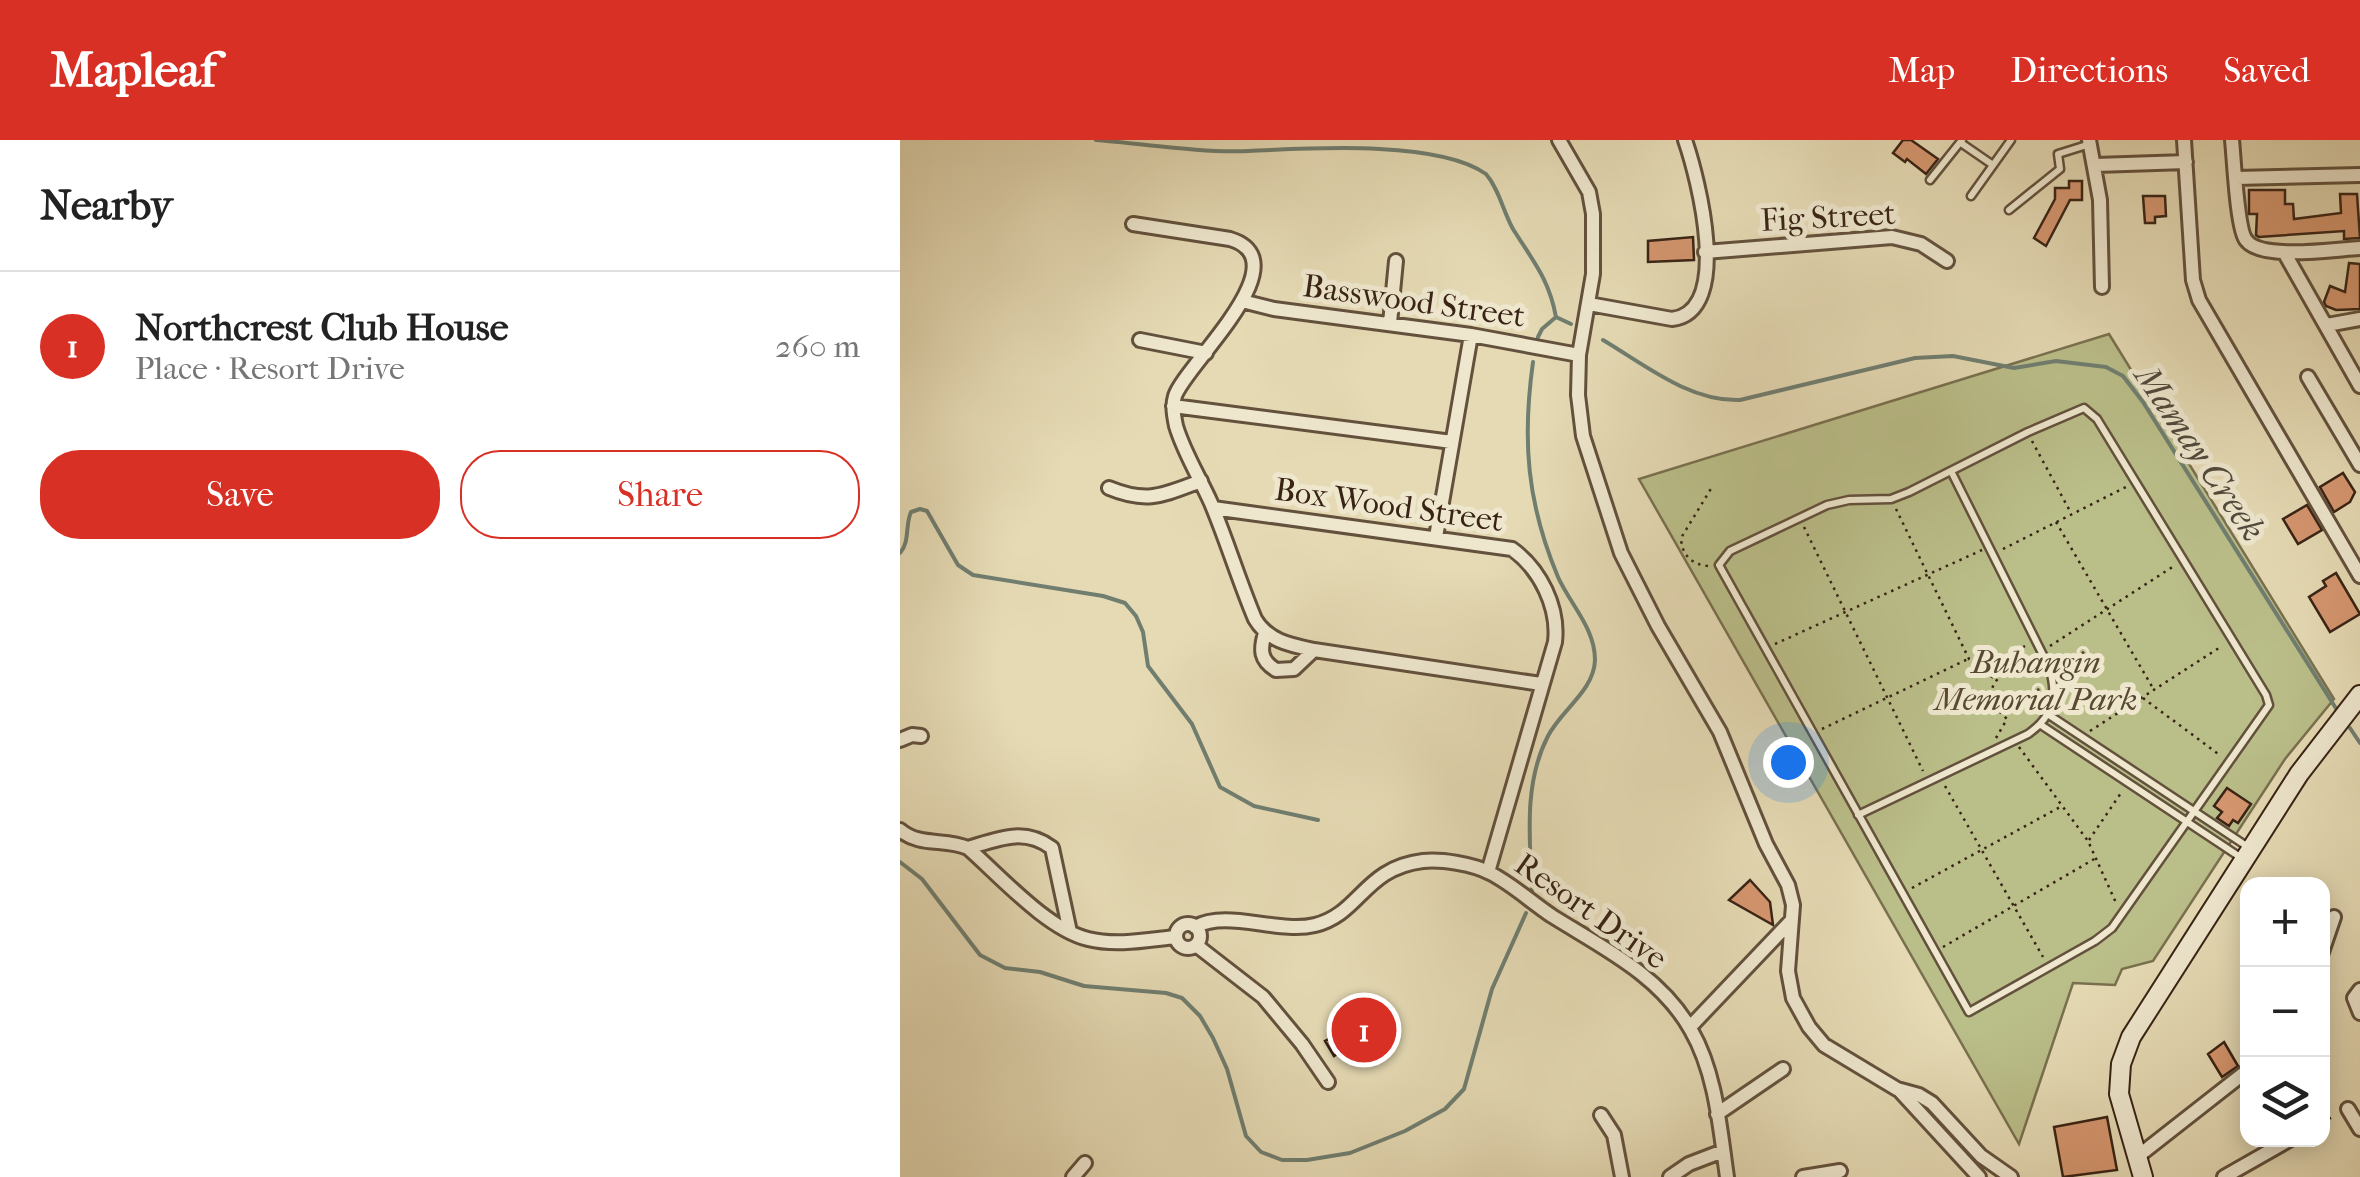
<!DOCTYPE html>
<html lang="en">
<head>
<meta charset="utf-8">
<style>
	:root { --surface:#fff; --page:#f2f2f2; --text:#222; --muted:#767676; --line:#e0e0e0; --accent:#d93025 }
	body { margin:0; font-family:"IM FELL French Canon",serif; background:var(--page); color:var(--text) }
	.controls { position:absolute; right:30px; bottom:30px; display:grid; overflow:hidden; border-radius:20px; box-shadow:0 5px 25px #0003 }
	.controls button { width:90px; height:90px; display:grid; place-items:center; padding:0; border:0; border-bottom:2px solid var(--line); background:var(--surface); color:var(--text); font:50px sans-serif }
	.you { position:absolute; left:888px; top:622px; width:35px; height:35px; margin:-25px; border:8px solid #fff; border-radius:50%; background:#1a73e8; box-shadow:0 0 0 15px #1a73e833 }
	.badge { display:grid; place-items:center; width:65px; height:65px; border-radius:50%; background:var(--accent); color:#fff; font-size:32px; font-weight:700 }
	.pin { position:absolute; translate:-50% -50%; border:5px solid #fff; box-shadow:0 2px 10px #0006 }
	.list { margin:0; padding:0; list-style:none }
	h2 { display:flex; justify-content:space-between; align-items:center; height:130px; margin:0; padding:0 40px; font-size:42px }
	h2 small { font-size:32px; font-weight:400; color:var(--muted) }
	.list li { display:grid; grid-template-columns:65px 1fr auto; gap:30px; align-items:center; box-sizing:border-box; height:150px; padding:0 40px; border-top:2px solid var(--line) }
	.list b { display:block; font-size:38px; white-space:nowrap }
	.list p { margin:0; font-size:32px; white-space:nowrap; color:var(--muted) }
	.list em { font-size:32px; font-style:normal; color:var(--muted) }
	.actions { display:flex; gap:20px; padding:30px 40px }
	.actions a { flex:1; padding:22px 0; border:2px solid var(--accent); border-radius:40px; text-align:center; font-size:35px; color:var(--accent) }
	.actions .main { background:var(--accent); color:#fff }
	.icon { flex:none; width:55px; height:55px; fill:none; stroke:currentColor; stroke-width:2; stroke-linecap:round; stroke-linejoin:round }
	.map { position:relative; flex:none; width:1460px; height:1037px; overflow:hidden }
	header { display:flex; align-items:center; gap:60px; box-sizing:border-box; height:140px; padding:0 50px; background:var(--accent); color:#fff }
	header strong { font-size:48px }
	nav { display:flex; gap:55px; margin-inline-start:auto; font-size:35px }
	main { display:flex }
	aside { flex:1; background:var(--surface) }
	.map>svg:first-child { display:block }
	.green { fill:#babe89; stroke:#79704f; stroke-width:2.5 }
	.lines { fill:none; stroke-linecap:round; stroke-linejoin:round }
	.stream { stroke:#707e70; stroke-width:4 }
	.building { fill:#d5966f; stroke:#382315; stroke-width:2.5 }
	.service-casing { stroke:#63513d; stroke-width:11 }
	.minor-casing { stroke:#63513d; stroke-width:18 }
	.secondary-casing { stroke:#382315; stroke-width:22 }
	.path { stroke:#382315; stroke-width:2.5; stroke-dasharray:2.5 5; stroke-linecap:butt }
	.service { stroke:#eee7ce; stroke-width:6 }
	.minor { stroke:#eee7ce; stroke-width:12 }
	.secondary { stroke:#eee7ce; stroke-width:18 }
	.labels { text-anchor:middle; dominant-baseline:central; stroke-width:10; stroke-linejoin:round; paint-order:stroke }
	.street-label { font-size:32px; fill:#382315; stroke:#eee7ce }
	.park-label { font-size:32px; font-style:italic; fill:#584a32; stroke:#eee7ce }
	.water-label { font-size:35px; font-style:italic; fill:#50493b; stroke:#eee7ce }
</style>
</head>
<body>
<header>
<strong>Mapleaf</strong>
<nav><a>Map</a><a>Directions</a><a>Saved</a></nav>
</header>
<main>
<aside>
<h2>Nearby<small></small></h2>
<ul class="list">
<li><span class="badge">1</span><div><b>Northcrest Club House</b><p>Place · Resort Drive</p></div><em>260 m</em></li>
</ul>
<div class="actions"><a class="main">Save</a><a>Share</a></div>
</aside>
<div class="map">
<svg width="1460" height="1037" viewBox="0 0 1460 1037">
	<rect width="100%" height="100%" fill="#e5dab4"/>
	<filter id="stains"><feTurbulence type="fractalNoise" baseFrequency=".002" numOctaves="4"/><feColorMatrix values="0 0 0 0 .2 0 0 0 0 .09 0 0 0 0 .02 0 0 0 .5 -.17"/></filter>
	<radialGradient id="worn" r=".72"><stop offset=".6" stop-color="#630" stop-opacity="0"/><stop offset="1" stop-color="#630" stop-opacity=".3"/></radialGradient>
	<path class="green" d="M1209 194 1434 559 1385 619 1253 821 1222 829 1215 845 1173 843 1119 1004 739 339Z"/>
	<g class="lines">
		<path class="stream" d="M196 0C246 4 298 13 349 11 411 8 539 0 586 34 599 49 603 71 613 89 633 121 649 139 656 177
			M656 177 671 184
			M638 197 642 189 656 177
			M703 200C745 225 790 262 840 260L1015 218 1053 216 1114 228 1156 221 1206 227 1223 236 1243 262 1437 570
			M0 413C10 402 5 385 11 372L20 369 27 371 58 425 73 435 203 456 225 463 236 476 243 492 248 526 292 584 320 647 354 666 418 680
			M1450 588 1460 603
			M0 722 22 739 80 815 105 828 140 832 184 846 266 853 282 858 300 876 313 898 327 929 346 996 361 1012 382 1020H407L450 1013 505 991 545 969 564 949 592 849 626 773
			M632 753C630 700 623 644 648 596 661 570 694 551 695 520 695 488 670 464 658 437 627 363 622 301 633 222"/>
	</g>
	<path class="building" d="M1003 0H1011L1038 19 1026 34 1007 19 1005 22 993 13Z
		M1169 41H1182V60H1170L1146 106 1134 98 1155 59V48H1169Z
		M1349 50H1385V64H1393L1394 79 1441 73 1440 54H1457L1460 98 1444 99V91L1359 97 1356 95 1357 74H1349Z
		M1243 56H1265L1266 76 1255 77V83H1245Z
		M793 97 794 120 748 122V101Z
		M1449 123 1460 124V169L1436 170 1426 166 1424 162 1430 146 1445 152Z
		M1443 333 1455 352 1450 362 1434 372 1420 347Z
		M1407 365 1422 390 1398 404 1383 379Z
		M1436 433 1460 474 1430 492 1409 457 1426 446 1423 441Z
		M1327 648 1351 664 1338 683 1333 680 1329 686 1317 678 1322 672 1314 666Z
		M850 740 870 762 873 785 829 760Z
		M476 863 496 898 455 922 447 908 434 916 425 901 438 894 434 886Z
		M1324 902 1338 926 1322 937 1308 914Z
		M1207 977 1217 1030 1163 1037 1154 987Z"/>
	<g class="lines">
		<defs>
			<path id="service" d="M1061 3 1093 25
				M1030 40 1062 0
				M1071 56 1111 0
				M1109 70 1160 29 1158 14 1190 4
				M1184 268 1197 279 1366 555 1369 565 1212 788 1195 801 1069 872 819 425 830 411 927 365 949 360 991 359 1009 352 1128 292Z
				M1149 575 1348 707
				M1141 585 1340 717
				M958 675 1128 594C1154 576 1158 555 1149 527L1051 331"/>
			<path id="minor" d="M659 0 689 52 693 74V134L679 215 678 255 683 296 721 413 758 486 820 592 866 704 888 745 893 765 888 831 893 858 909 887 924 905 997 949 1019 955 1032 963 1081 1016 1111 1037
				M1189 0 1200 60 1202 147
				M1284 0 1293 140 1299 160 1460 436
				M1332 0C1334 18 1337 89 1346 100 1361 121 1436 109 1460 108
				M1196 25 1286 22
				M1336 38 1460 35
				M233 84 330 99C403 121 285 225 275 256 272 266 274 276 276 286 284 313 300 338 311 363 327 401 339 441 355 479 368 501 390 505 414 510L641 544
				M805 112 992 97 1021 104 1047 121
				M1384 112 1460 246
				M342 161 374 169 571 195 679 215
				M689 164 772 179C833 172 798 38 785 0
				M490 183 496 121
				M1427 185 1460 179
				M240 200 306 213
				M1408 237 1460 325
				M273 266 552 302
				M209 348C248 364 263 355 301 341
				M313 368 612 409C640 429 659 467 655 502L588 732
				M536 397 571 195
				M365 493C360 510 360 520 376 530L394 529 414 510
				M0 600 12 595 21 596
				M0 690C20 707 45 698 68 708 100 736 147 789 188 799 216 806 247 800 275 797
				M68 708C98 699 124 687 152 708L170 792
				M276 796a12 12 0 1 1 24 0a12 12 0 1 1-24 0Z
				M295 787C327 769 378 794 415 785 460 774 464 728 523 721 541 719 573 724 590 733 612 744 631 762 652 776 703 808 760 835 791 890 816 933 820 989 827 1037
				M296 805 363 857 402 904 428 942
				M1422 812 1434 777
				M1460 850 1454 858 1460 873
				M790 887 890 782
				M999 950 1079 1037
				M1448 969 1460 989
				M817 974 883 929
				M701 975 714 995 722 1037
				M1237 1017 1348 930
				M173 1037 185 1023
				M770 1037 789 1024 823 1011
				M903 1037 940 1031
				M1324 1037 1389 1000"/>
			<path id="secondary" d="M1243 1037 1219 954 1221 924 1231 897 1399 634 1460 555"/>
		</defs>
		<use href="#service" class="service-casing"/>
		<use href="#minor" class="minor-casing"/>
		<use href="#secondary" class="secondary-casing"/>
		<path class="path" d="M1132 301 1171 373
			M996 369 1069 519 1096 540
			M1156 382 1254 550
			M904 387 1023 631
			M1103 409 1226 347
			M808 426C791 424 782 415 781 398L812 347
			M875 504 1082 410
			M1150 506 1274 426
			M1243 558 1321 616
			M922 589 1068 519
			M1190 591 1322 506
			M1096 598 1107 579 1091 563C1089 545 1098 533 1116 531L1115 511 1125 506
			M1119 607 1188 701 1217 765
			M1045 646 1143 817
			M1189 700 1221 653
			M1012 748 1162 666
			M1043 807 1196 718
			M1422 982 1435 976"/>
		<use href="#service" class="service"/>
		<use href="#minor" class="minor"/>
		<use href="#secondary" class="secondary"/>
	</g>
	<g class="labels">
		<g class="street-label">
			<text transform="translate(928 77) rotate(-3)">Fig Street</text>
			<text transform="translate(514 161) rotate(8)">Basswood Street</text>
			<text transform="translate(489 365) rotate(8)">Box Wood Street</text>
			<text transform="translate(691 771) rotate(35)">Resort Drive</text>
		</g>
		<g class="park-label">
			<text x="1136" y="522">Buhangin<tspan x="1136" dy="37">Memorial Park</tspan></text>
		</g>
		<g class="water-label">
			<text transform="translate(1300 313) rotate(56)">Mamay Creek</text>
		</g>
	</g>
	<rect width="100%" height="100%" filter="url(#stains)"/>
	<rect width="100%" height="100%" fill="url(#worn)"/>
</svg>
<div class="controls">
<button>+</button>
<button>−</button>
<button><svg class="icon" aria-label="layers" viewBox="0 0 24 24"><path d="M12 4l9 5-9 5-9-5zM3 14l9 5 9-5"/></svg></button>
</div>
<div class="you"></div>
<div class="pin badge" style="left:464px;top:890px">1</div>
</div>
</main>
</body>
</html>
